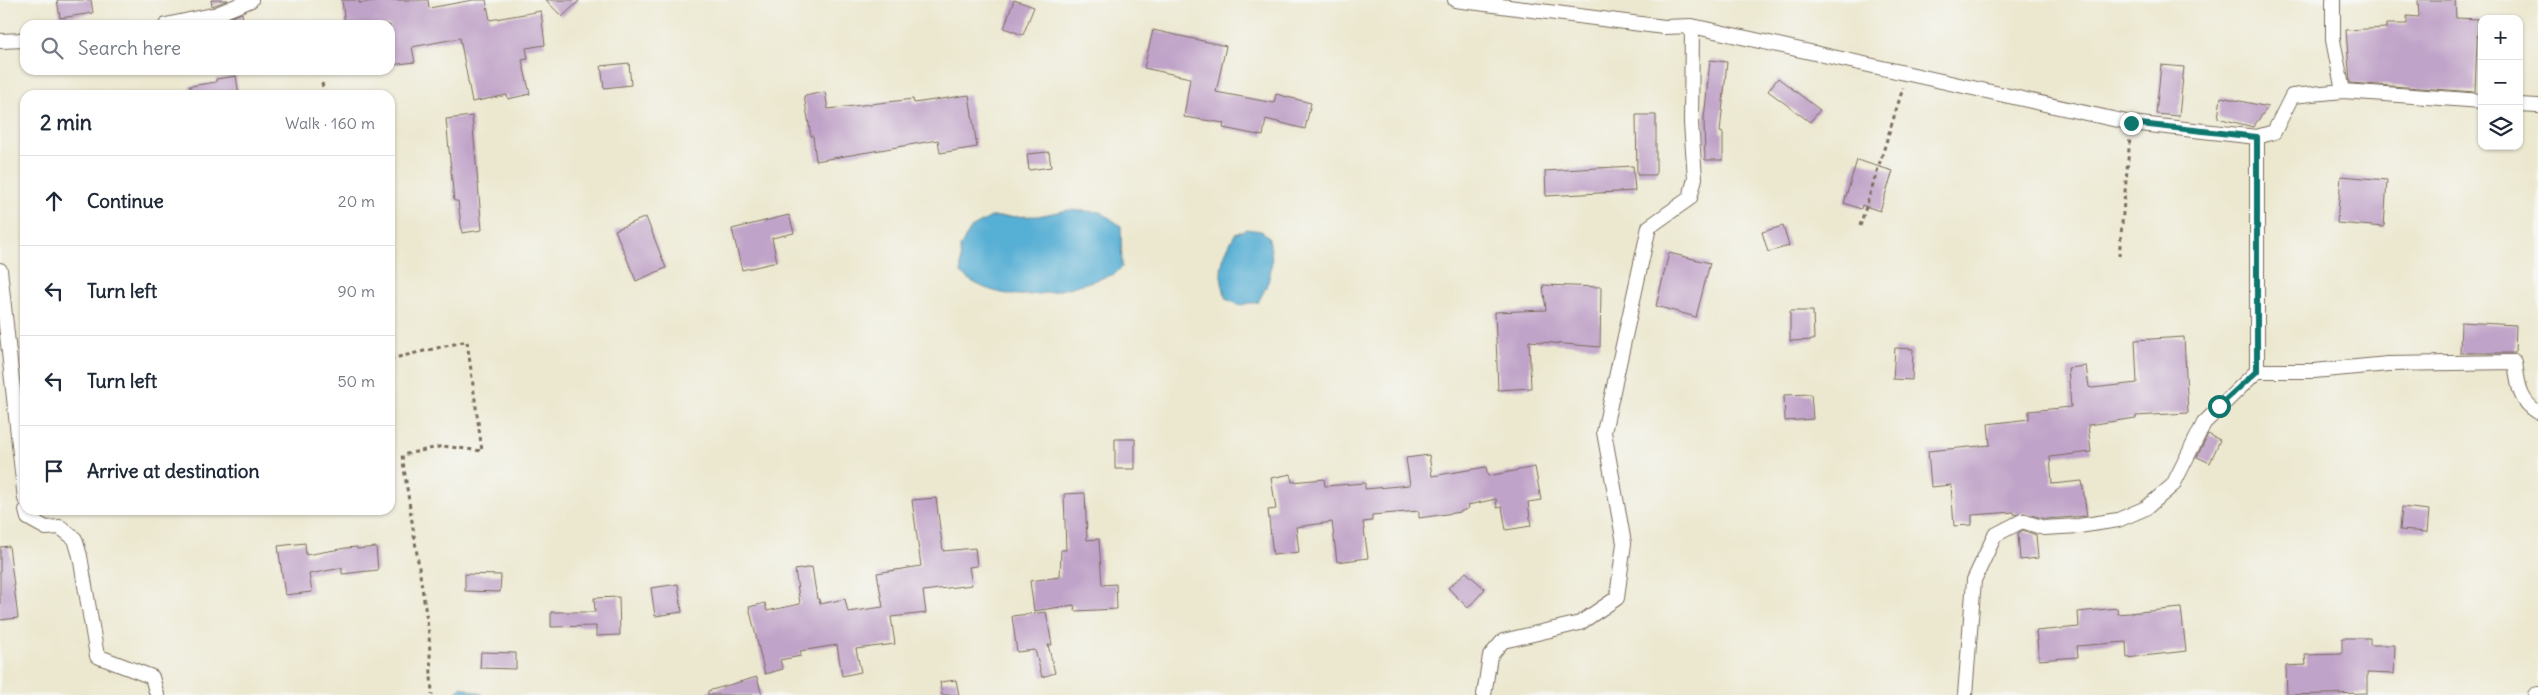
<!DOCTYPE html>
<html lang="en">
<head>
<meta charset="utf-8">
<style>
	:root { --surface:#fff; --page:#f6f6f7; --text:#1f2937; --muted:#747a83; --line:#e0e1e3 }
	body { margin:0; font-family:Delius,sans-serif; background:var(--page); color:var(--text) }
	.controls { position:absolute; right:15px; top:15px; display:grid; overflow:hidden; border-radius:10px; box-shadow:0 1px 4px #0004 }
	.controls button { width:45px; height:45px; display:grid; place-items:center; padding:0; border:0; border-bottom:1px solid var(--line); background:var(--surface); color:var(--text); font:25px sans-serif }
	.stop { position:absolute; width:15px; height:15px; margin:-11px; border:4px solid #0f766e; border-radius:50%; background:#fff }
	.stop.end { background:#0f766e; border-color:#fff; box-shadow:0 1px 5px #0008 }
	.list { margin:0; padding:0; list-style:none }
	h2 { display:flex; justify-content:space-between; align-items:center; height:65px; margin:0; padding:0 20px; font-size:21px }
	h2 small { font-size:16px; font-weight:400; color:var(--muted) }
	.list li { display:grid; grid-template-columns:32px 1fr auto; gap:15px; align-items:center; box-sizing:border-box; height:90px; padding:0 20px; border-top:1px solid var(--line) }
	.list b { display:block; font-size:19px; white-space:nowrap }
	.list em { font-size:16px; font-style:normal; color:var(--muted) }
	.icon { flex:none; width:28px; height:28px; fill:none; stroke:currentColor; stroke-width:2; stroke-linecap:round; stroke-linejoin:round }
	.map { position:relative; flex:none; width:2538px; height:695px; overflow:hidden }
	.search { position:absolute; background:var(--surface); box-shadow:0 1px 4px #0004; left:20px; top:20px; width:375px; height:55px; display:flex; align-items:center; gap:12px; box-sizing:border-box; padding:0 18px; border-radius:15px; color:var(--muted); font-size:19px }
	.panel { position:absolute; background:var(--surface); box-shadow:0 1px 4px #0004; left:20px; top:90px; width:375px; height:425px; border-radius:15px }
	.map>svg:first-child { display:block }
	.water { fill:#57afd4; stroke:#496c79 }
	.building { fill:#c0a3c8 }
	.lines { fill:none; stroke-linecap:round; stroke-linejoin:round }
	.street-casing { stroke:#796c5c; stroke-width:16 }
	.path { stroke:#796c5c; stroke-width:3; stroke-dasharray:4 4; stroke-linecap:butt }
	.street { stroke:#fff; stroke-width:14 }
	.route { stroke:#0f766e; stroke-width:6 }
</style>
</head>
<body>
<div class="map">
<svg width="2538" height="695" viewBox="0 0 2538 695">
	<rect width="100%" height="100%" fill="#f6f6f2"/>
	<filter id="ink" filterUnits="userSpaceOnUse"><feTurbulence type="fractalNoise" baseFrequency=".02" numOctaves="2"/><feDisplacementMap in="SourceGraphic" scale="10" xChannelSelector="R" yChannelSelector="G"/><feConvolveMatrix kernelMatrix="1 2 1 2 8 2 1 2 1" color-interpolation-filters="sRGB"/></filter>
	<filter id="wash" filterUnits="userSpaceOnUse"><feTurbulence type="fractalNoise" baseFrequency=".0096" numOctaves="4" result="noise"/><feDisplacementMap in="SourceGraphic" scale="20" xChannelSelector="R" yChannelSelector="G"/><feGaussianBlur stdDeviation="1.12" result="paint"/><feColorMatrix in="noise" values="0 0 0 0 0 0 0 0 0 0 0 0 0 0 0 0 0 1.4 0 .05"/><feComposite in="paint" operator="in"/></filter>
	<g filter="url(#wash)">
		<rect width="100%" height="100%" fill="#ece8d0"/>
		<path class="water" d="M1068 210 1101 212 1121 226 1122 267 1115 274C1061 290 1011 312 961 274L960 247 971 228 991 217 1038 216Z
			M1247 229 1261 231 1268 236C1275 261 1272 279 1258 302L1240 305 1226 299C1217 269 1221 260 1235 234Z
			M462 687 484 695H453Z"/>
		<g id="blocks">
			<path class="building" d="M57 0H91L93 13 60 18Z
				M211 0H228L212 6Z
				M342 0H359V3L382 0H428L429 8 473 0H486L490 20 541 11 545 45 526 48 528 59 522 60 530 94 508 99 507 95 472 102 460 38 412 47 415 62 390 65V25H345Z
				M546 0H580L562 17Z
				M1014 0 1034 7 1023 35 1004 28Z
				M2418 0H2455L2456 18 2478 19 2475 92 2350 83 2346 30 2386 28V24H2407V16L2419 17Z
				M242 13 244 25H215V23Z
				M1153 30 1226 46 1216 92 1274 103 1276 94 1311 103 1305 129 1266 119 1263 136 1223 128 1224 123 1184 117 1190 78 1144 68Z
				M1710 60 1727 62 1720 132 1723 133V160H1705L1704 119Z
				M629 63 631 85 604 88 601 66Z
				M2161 65 2184 67 2179 116 2156 114Z
				M236 76 239 95H190V86L216 82V79Z
				M1778 78 1820 110 1810 122 1768 91Z
				M825 92 828 109 913 99 914 103 969 95 977 147 940 153 938 140 816 161 813 136H811L804 96Z
				M2221 97 2268 107 2253 127 2218 118Z
				M1636 115H1656V175H1637Z
				M472 116 482 230 462 233 458 201H454L446 119Z
				M1049 152 1051 167 1029 170 1027 154Z
				M1857 160 1893 171 1880 211 1862 205 1861 209 1844 203Z
				M1633 166 1635 191 1546 196 1545 171Z
				M2341 176 2387 180 2384 227 2337 223Z
				M789 215 794 233 772 238 777 262 742 270 732 229Z
				M646 217 666 268 636 281 615 230Z
				M1783 226 1789 246 1768 252 1762 232Z
				M1669 253 1710 263 1696 317 1656 306Z
				M1543 285 1601 287 1600 347 1529 341 1531 388 1498 390 1495 312 1546 310Z
				M1790 311H1813L1814 340 1790 341Z
				M2461 322 2516 325 2515 353H2460Z
				M2184 337 2188 413 2136 416V418L2088 425 2091 452 2050 457 2052 484 2082 481 2087 516 2045 519 2024 513 2015 515 2014 512 1972 515V525L1954 526 1951 485 1931 487 1928 451 1990 445 1988 424 2029 419V411L2071 407 2068 368 2086 366 2089 387 2092 388 2137 383 2135 340Z
				M1895 348 1913 349 1912 380 1893 379Z
				M1811 394 1813 419 1785 421 1784 395Z
				M2208 434 2220 440 2210 463 2197 457Z
				M1115 439H1135V469H1115Z
				M1429 455 1432 476 1486 467 1488 476 1535 467 1541 500 1528 502 1531 526 1506 530 1502 507 1497 508 1496 499 1468 505 1469 508 1460 512 1419 518V511L1372 515V521L1363 522 1368 558 1337 562 1332 522 1296 527 1299 552 1273 555 1268 510 1276 509 1271 478 1291 474 1292 482 1324 479 1325 486 1365 483V489L1410 485 1406 458Z
				M1085 493 1087 540 1099 539 1102 585 1116 584 1117 609 1075 611 1074 605 1034 611 1030 581 1060 577 1061 550H1066L1064 494Z
				M936 498 943 551 975 548 977 566 969 567 972 585 923 591 926 613 891 617 895 644 856 649 861 672 842 676 837 645 800 651 801 656 780 660 783 669 765 674 749 607 765 603 767 611 800 604 795 570 812 567 817 599H819L820 604 845 599 848 612 883 607 877 573 921 566 912 500Z
				M2402 507 2429 510 2427 532 2400 530Z
				M2023 530 2036 535 2038 558 2020 560 2018 533Z
				M305 543 306 555 346 548 357 547V549L376 547 378 570 342 574V568L309 574 312 592 285 595 278 546Z
				M9 546 18 618 0 620V547Z
				M1466 572 1485 589 1468 608 1448 588Z
				M465 574 501 575 500 592 465 591Z
				M678 584 682 612 655 616 651 588Z
				M619 597 620 635 596 636V626L551 627V612H595L594 598Z
				M2117 608 2118 614 2181 608 2186 651 2127 658 2126 642 2077 646 2078 657 2039 660 2036 631 2079 627 2078 612Z
				M1046 612 1052 645H1048L1055 673 1042 677 1035 650 1017 652 1012 616Z
				M2342 638H2370V645H2395L2394 674 2367 673V693L2287 695 2286 666 2306 665 2305 655 2342 654Z
				M481 652 516 653V669L480 668Z
				M757 677 762 695H708V691Z
				M956 680 959 695H942L940 682Z"/>
		</g>
	</g>
	<g filter="url(#ink)">
		<use href="#blocks" fill-opacity="0" stroke="#796c5c" stroke-width="1"/>
		<g class="lines">
			<defs>
				<path id="street" d="M1455 0 1664 27 1692 26 2131 123 2257 137 2274 132 2292 96 2343 91 2482 101
					M2333 0V40L2343 91
					M166 25 217 14 251 0
					M0 41 25 40
					M2519 105 2538 106
					M2257 137V371H2314L2388 364 2515 362C2518 382 2518 401 2538 412
					M0 270 25 499
					M26 510 28 518 46 528 60 527 75 539 80 556 97 656 152 677 157 695
					M1484 695 1490 656 1503 641 1580 623 1617 598 1624 543 1604 432 1649 227 1690 198 1695 178 1691 123 1692 26
					M1965 695 1974 580 1995 535 2022 521 2044 528 2079 526 2118 520 2146 508 2173 485 2204 423 2257 371
					M2535 695 2538 694"/>
			</defs>
			<use href="#street" class="street-casing"/>
			<path class="path" d="M322 83 325 95
				M1860 226 1903 88
				M2119 256 2130 138
				M390 359 467 341 482 451 443 446 402 455 429 634 432 695"/>
			<use href="#street" class="street"/>
		</g>
	</g>
	<g class="lines" filter="url(#ink)">
		<path class="route" d="M2131 123 2257 137V371L2219 406"/>
	</g>
</svg>
<div class="controls">
<button>+</button>
<button>−</button>
<button><svg class="icon" aria-label="layers" viewBox="0 0 24 24"><path d="M12 4l9 5-9 5-9-5zM3 14l9 5 9-5"/></svg></button>
</div>
<div class="stop" style="left:2219px;top:406px"></div>
<div class="stop end" style="left:2131px;top:123px"></div>
<div class="search"><svg class="icon" aria-label="search" viewBox="0 0 24 24"><circle cx="10" cy="10" r="6"/><path d="M15 15l6 6"/></svg>Search here</div>
<section class="panel">
<h2>2 min<small>Walk · 160 m</small></h2>
<ul class="list">
<li><svg class="icon" aria-label="ahead" viewBox="0 0 24 24"><path d="M12 20V5M6 11l6-6 6 6"/></svg><div><b>Continue</b></div><em>20 m</em></li>
<li><svg class="icon" aria-label="left" viewBox="0 0 24 24"><path d="M17 20v-9H6M10 6l-5 5 5 5"/></svg><div><b>Turn left</b></div><em>90 m</em></li>
<li><svg class="icon" aria-label="left" viewBox="0 0 24 24"><path d="M17 20v-9H6M10 6l-5 5 5 5"/></svg><div><b>Turn left</b></div><em>50 m</em></li>
<li><svg class="icon" aria-label="arrive" viewBox="0 0 24 24"><path d="M6 21V4h12l-3 4 3 4H6"/></svg><div><b>Arrive at destination</b></div></li>
</ul>
</section>
</div>
</body>
</html>
